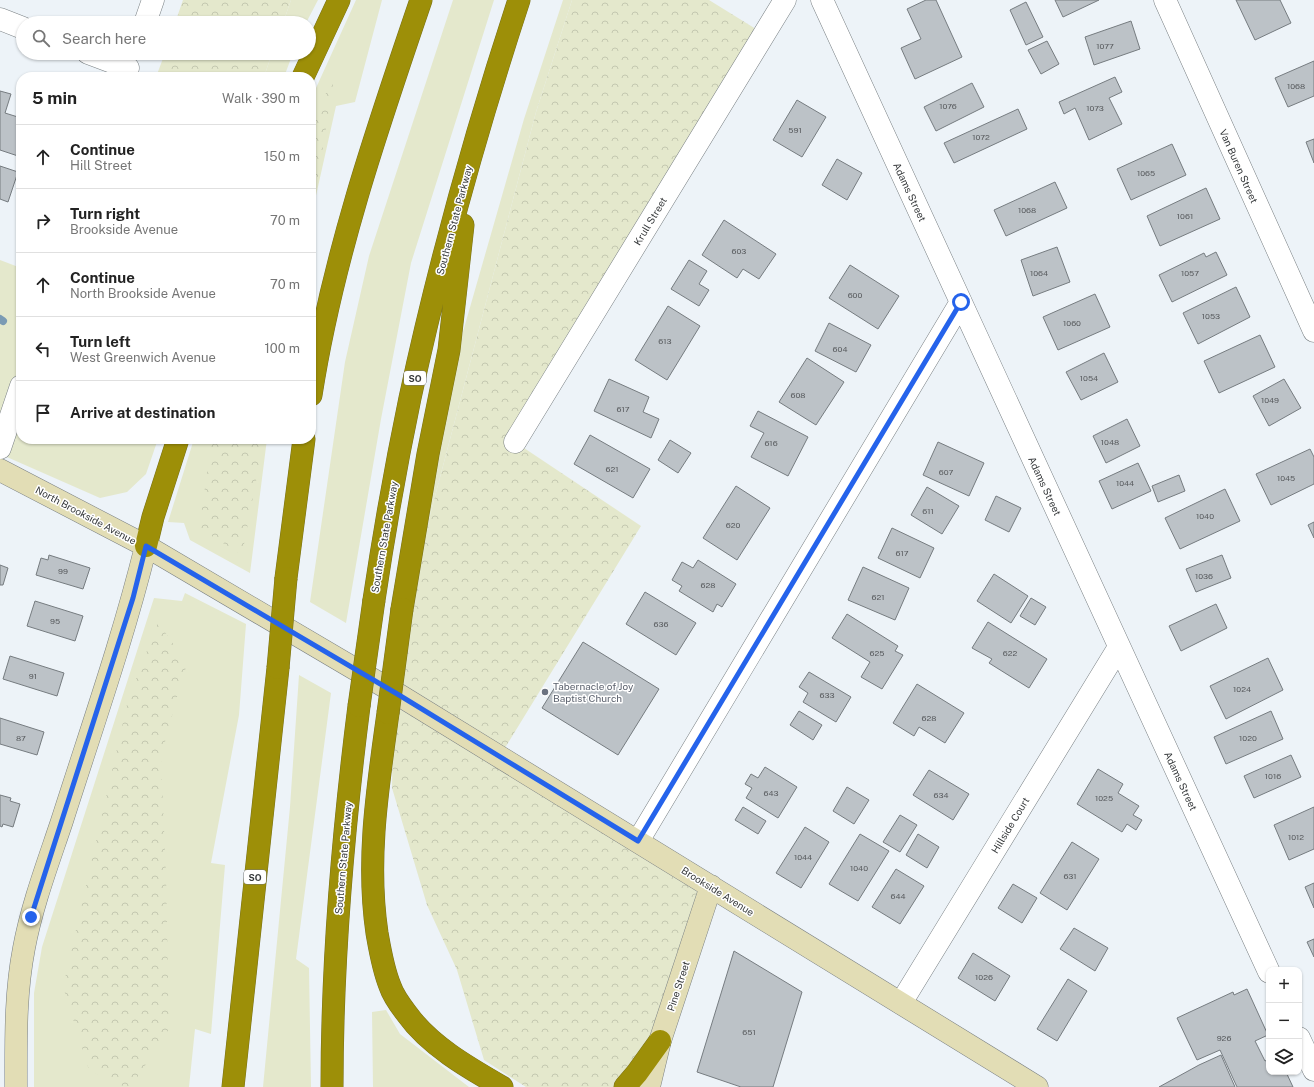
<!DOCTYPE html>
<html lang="en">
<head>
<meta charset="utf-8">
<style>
	:root { --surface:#fff; --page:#f6f6f6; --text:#222; --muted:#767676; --line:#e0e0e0 }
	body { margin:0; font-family:"Public Sans",sans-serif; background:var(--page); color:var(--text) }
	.controls { position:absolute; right:12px; bottom:12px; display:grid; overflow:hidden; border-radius:8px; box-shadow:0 1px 3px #0004 }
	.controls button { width:36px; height:36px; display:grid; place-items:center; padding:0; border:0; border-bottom:1px solid var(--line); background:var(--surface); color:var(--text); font:20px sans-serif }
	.stop { position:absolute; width:12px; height:12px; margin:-9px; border:3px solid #2563eb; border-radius:50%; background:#fff }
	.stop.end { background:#2563eb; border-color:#fff; box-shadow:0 1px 4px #0008 }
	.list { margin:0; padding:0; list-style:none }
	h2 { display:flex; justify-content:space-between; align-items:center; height:52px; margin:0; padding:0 16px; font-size:17px }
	h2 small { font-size:13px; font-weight:400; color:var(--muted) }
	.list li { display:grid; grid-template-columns:26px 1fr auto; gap:12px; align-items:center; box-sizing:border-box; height:64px; padding:0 16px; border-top:1px solid var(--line) }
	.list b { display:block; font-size:15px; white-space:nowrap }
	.list p { margin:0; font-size:13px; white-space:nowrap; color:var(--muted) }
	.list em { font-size:13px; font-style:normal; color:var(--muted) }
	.icon { flex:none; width:22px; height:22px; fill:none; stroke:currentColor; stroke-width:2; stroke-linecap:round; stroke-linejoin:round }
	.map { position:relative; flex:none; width:1314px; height:1087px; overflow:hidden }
	.search { position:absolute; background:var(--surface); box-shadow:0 1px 3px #0004; left:16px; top:16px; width:300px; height:44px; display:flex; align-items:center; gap:10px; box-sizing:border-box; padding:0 14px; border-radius:22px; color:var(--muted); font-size:15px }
	.panel { position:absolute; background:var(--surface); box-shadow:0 1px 3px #0004; left:16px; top:72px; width:300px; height:372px; border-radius:16px }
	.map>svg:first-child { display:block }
	.green { fill:#e4e8cc }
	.forest { fill:url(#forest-crowns) }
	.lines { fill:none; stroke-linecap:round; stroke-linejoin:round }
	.stream { stroke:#7b9bb4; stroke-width:8 }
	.building { fill:#bcc2c7; stroke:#767c80 }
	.minor-casing { stroke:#7a8084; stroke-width:23 }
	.secondary-casing { stroke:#7a8084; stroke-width:23 }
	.motorway-casing { stroke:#79711a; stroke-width:23 }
	.minor { stroke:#fff; stroke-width:22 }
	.secondary { stroke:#e2ddb5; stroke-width:22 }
	.motorway { stroke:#9d8f08; stroke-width:22 }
	.motorway-bridge-casing { stroke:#79711a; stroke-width:23; stroke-linecap:butt }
	.motorway-bridge { stroke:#9d8f08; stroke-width:22 }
	.route { stroke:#2563eb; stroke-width:5 }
	.worship-dot { fill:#6b7280; stroke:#fff; stroke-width:1.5 }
	.labels { text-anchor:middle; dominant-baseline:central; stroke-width:3; stroke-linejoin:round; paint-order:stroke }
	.number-label { font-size:8px; fill:#585b5e }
	.shield { fill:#fff; stroke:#727476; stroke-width:1 }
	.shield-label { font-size:9px; font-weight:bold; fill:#36393b }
	.street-label { font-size:10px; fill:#36393b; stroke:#fff }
	.worship-label { font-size:10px; fill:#5b616d; stroke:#fff; text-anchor:start }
</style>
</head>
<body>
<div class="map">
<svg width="1314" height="1087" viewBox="0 0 1314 1087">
	<defs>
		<pattern id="forest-crowns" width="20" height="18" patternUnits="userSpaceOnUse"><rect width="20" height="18" fill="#e4e8cc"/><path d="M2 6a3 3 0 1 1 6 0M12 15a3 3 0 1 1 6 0" fill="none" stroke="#c4c8b0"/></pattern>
	</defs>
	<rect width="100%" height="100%" fill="#edf3f8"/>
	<path class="green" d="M291 0H318L306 23H283Z
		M356 0H382L355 102 336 106 311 218V99Z
		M453 0H494L411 263 381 419 346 623 310 602 345 362 369 256Z
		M563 0H572L536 112 423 542 446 391 524 119Z
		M272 53H293L284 77H264Z
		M0 260 21 268V439H158L146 474 127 492 100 498 0 454Z
		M194 439H267L250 573 190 540 184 523 168 522Z
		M185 593 246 624 239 715 211 863 225 865 211 1034 195 1029 189 1087H34V993L42 947 154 598 182 601Z
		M299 675 331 693 296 959 309 968 311 1087H263L290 807Z
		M386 1010 400 1034 469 1087H373L372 1012Z"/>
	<path class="forest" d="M183 0H291L283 23H175Z
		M572 0H709L764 34 515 442 641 526 500 756 711 886 660 1041 625 1087H526L484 1060 457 970 427 905 392 788 393 729 423 542 536 112Z
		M165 53H272L264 77H156Z
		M335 72 319 172 311 210V128Z
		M212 439H264L242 555 199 528Z
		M158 622 187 664 177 697 161 757 166 874 169 1029 131 1087H125L89 1070 63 987 128 700Z"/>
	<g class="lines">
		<path class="stream" d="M0 319 3 321"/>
	</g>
	<path class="building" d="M926 0H936L962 57 915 79 901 48 921 39 907 9Z
		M1055 0H1099L1063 17Z
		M1236 0H1280L1291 23 1255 40Z
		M1026 2 1043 37 1026 45 1010 10Z
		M1131 21 1140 49 1094 65 1085 37Z
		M1047 41 1059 64 1041 74 1028 50Z
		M1314 61V96L1288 107 1275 78Z
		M1115 77 1122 92 1109 98 1122 124 1089 140 1075 108 1064 114 1059 102Z
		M972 83 984 107 936 131 924 107Z
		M0 91 11 94 5 113 21 118V157L0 150Z
		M797 100 826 117 802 157 773 140Z
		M1018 109 1027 129 954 163 944 143Z
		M1314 139V163L1306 142Z
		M1172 144 1186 175 1131 200 1117 169Z
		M837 159 862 173 847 200 822 185Z
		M0 166 18 172 8 202 0 199Z
		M1055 182 1067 208 1006 236 994 210Z
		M1206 188 1220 219 1160 246 1147 216Z
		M724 220 776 254 759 279 743 269 737 278 702 255Z
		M1057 247 1070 282 1033 296 1021 260Z
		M1216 252 1227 275 1172 302 1159 275 1204 253 1206 257Z
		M689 260 707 271 699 284 709 290 699 306 671 289Z
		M850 265 899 296 878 329 829 298Z
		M1236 287 1250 317 1198 344 1183 313Z
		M1095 294 1110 327 1058 350 1043 317Z
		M668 306 700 326 667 380 635 360Z
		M829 323 871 345 856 372 815 351Z
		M1260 335 1275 367 1219 393 1204 361Z
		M1104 353 1118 382 1081 400 1066 372Z
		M807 358 844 382 816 425 779 402Z
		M609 379 649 397 643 412 659 419 651 438 594 411Z
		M1284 379 1301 408 1269 426 1253 396Z
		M758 411 808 437 788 476 751 457 764 433 750 426Z
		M1127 419 1140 446 1106 463 1093 436Z
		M590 435 650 469 633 498 574 464Z
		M670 440 691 453 678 473 658 460Z
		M938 442 984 463 969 496 923 475Z
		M1310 449 1314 457V484L1271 505 1256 474Z
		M1138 463 1151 491 1112 509 1099 481Z
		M1179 475 1185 491 1158 502 1152 486Z
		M736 486 770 508 737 560 703 538Z
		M927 487 959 506 942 534 911 515Z
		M1225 489 1240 521 1180 549 1165 518Z
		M996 496 1021 508 1009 532 985 520Z
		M1314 522V538L1308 525Z
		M892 528 934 548 920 578 878 558Z
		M49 555 90 568 83 589 36 575 41 558 48 560Z
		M1222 555 1231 578 1196 592 1186 569Z
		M698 560 736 584 722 607 717 604 713 612 679 591 682 586 672 580 682 562 693 568Z
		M0 565 8 568 3 585H0Z
		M863 567 909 588 895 620 848 600Z
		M994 574 1028 596 1011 623 977 601Z
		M645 592 696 623 676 655 626 624Z
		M1031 598 1046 607 1035 625 1020 616Z
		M35 601 83 616 75 641 27 626Z
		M1216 604 1227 628 1181 651 1169 626Z
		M847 614 898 646 895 651 903 655 882 689 861 677 870 662 832 638Z
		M988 622 1047 659 1029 688 989 663 992 659 972 648Z
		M583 642 659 689 618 755 542 708Z
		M10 656 64 673 57 696 3 679Z
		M1268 658 1283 690 1226 719 1210 686Z
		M809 672 851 697 836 722 803 702 808 693 799 687Z
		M917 684 964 713 945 743 919 727 914 736 893 723Z
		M799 711 822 725 813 740 790 725Z
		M1271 711 1283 739 1226 764 1214 737Z
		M0 718 44 732 37 755 0 744Z
		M1291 755 1301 777 1254 798 1244 776Z
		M765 767 797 787 778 818 746 798 752 788 745 784 751 774 758 778Z
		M1098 769 1123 784 1118 793 1139 806 1133 815 1142 820 1136 830 1127 824 1122 832 1077 804Z
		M929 770 969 794 953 820 913 795Z
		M847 787 869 800 854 824 833 811Z
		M0 795 11 798 10 801 20 804 13 827 3 824 2 827 0 826Z
		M743 807 766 821 758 834 735 820Z
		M1314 807V849L1289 860 1274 825Z
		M900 815 917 825 900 852 883 842Z
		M805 827 829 842 801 888 776 873Z
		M860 834 889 851 858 901 829 884Z
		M918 834 939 847 927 868 906 855Z
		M1072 842 1099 859 1067 910 1040 893Z
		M896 869 924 886 900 924 872 907Z
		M1314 883V908L1305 887Z
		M1013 884 1037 898 1022 923 998 908Z
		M1074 928 1108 948 1095 971 1060 949Z
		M1314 939V957L1307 942Z
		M734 951 802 992 773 1087H741L697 1072Z
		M973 953 1010 976 995 1001 958 978Z
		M1068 979 1087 991 1057 1041 1037 1029Z
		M1247 989 1268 1035 1255 1041 1265 1061 1269 1059V1072H1286L1293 1087H1237L1220 1050 1197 1060 1177 1018 1233 992 1234 995Z
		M1221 1055 1235 1087H1159L1199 1065Z"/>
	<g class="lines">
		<defs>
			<path id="minor" d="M822 0 1269 972
				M1165 0 1314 331
				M0 19 23 28
				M145 23 153 0
				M88 53 128 68
				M515 442 785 0
				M0 448 21 386
				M638 841 961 302
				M901 1003 1119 647
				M1299 1038 1314 1070"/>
			<path id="secondary" d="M0 470 146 546 399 695 1037 1087
				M16 1087C16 1041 15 994 24 948 32 905 48 863 62 821 91 730 123 639 146 546
				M649 1087 660 1041 711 886"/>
			<path id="motorway" d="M303 77 339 0
				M311 395C332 260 377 129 421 0
				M146 546 153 517 178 439
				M286 578 304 439
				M374 600C384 533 396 465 410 398 439 264 476 131 519 0
				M402 609 428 454 449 350 463 225
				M388 713C378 786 366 859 377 933 380 950 383 969 390 986 393 995 400 1005 407 1014 430 1046 469 1068 502 1087
				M233 1087 278 668
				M332 1087C332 959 343 832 359 706
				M625 1087 637 1073 660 1041"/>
		</defs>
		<use href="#minor" class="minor-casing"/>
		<use href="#secondary" class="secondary-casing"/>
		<use href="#motorway" class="motorway-casing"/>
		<use href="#minor" class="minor"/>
		<use href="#secondary" class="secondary"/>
		<use href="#motorway" class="motorway"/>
		<defs>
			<path id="motorway-bridge" d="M278 668 286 578
				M359 706 374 600
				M388 713 402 609"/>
		</defs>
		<use href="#motorway-bridge" class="motorway-bridge-casing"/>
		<use href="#motorway-bridge" class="motorway-bridge"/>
	</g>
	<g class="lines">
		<path class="route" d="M31 917 133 598 146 546 399 695 638 841 961 302"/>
	</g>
	<circle class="worship-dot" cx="545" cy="692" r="4"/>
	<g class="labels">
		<g class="number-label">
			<text x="1105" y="46">1077</text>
			<text x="1296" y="86">1068</text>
			<text x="948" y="106">1076</text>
			<text x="1095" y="108">1073</text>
			<text x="795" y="130">591</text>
			<text x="981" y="137">1072</text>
			<text x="1146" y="173">1065</text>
			<text x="1027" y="210">1068</text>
			<text x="1185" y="216">1061</text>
			<text x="739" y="251">603</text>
			<text x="1039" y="273">1064</text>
			<text x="1190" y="273">1057</text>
			<text x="855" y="295">600</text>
			<text x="1211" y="316">1053</text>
			<text x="1072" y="323">1060</text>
			<text x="665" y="341">613</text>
			<text x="840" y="349">604</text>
			<text x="1089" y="378">1054</text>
			<text x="798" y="395">608</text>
			<text x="1270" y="400">1049</text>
			<text x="623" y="409">617</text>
			<text x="1110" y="442">1048</text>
			<text x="771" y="443">616</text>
			<text x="612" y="469">621</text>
			<text x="946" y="472">607</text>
			<text x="1286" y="478">1045</text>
			<text x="1125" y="483">1044</text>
			<text x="928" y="511">611</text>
			<text x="1205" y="516">1040</text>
			<text x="733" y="525">620</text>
			<text x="902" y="553">617</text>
			<text x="63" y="571">99</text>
			<text x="1204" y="576">1036</text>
			<text x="708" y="585">628</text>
			<text x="878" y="597">621</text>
			<text x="55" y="621">95</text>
			<text x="661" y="624">636</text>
			<text x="877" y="653">625</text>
			<text x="1010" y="653">622</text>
			<text x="33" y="676">91</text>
			<text x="1242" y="689">1024</text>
			<text x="827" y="695">633</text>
			<text x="929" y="718">628</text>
			<text x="21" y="738">87</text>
			<text x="1248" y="738">1020</text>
			<text x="1273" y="776">1016</text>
			<text x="771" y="793">643</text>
			<text x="941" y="795">634</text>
			<text x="1104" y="798">1025</text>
			<text x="1296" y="837">1012</text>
			<text x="803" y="857">1044</text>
			<text x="859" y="868">1040</text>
			<text x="1070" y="876">631</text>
			<text x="898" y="896">644</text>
			<text x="984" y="977">1026</text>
			<text x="749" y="1032">651</text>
			<text x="1224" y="1038">926</text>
		</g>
		<g class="shield">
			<rect x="404" y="371" width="22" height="14" rx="3"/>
			<rect x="244" y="870" width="22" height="14" rx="3"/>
		</g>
		<g class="shield-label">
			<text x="415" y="378">SO</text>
			<text x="255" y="877">SO</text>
		</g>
		<g class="street-label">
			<text transform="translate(1239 166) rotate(66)">Van Buren Street</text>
			<text transform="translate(910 192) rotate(65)">Adams Street</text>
			<text transform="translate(454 220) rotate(-75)">Southern State Parkway</text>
			<text transform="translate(650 221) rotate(-59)">Krull Street</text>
			<text transform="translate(1045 486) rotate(65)">Adams Street</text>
			<text transform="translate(86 515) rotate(28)">North Brookside Avenue</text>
			<text transform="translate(384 537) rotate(-80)">Southern State Parkway</text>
			<text transform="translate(1181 781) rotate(65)">Adams Street</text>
			<text transform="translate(1010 825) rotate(-59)">Hillside Court</text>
			<text transform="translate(343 858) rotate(-85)">Southern State Parkway</text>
			<text transform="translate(718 891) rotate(32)">Brookside Avenue</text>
			<text transform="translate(678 986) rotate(-72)">Pine Street</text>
		</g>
		<g class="worship-label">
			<text x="553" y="686">Tabernacle of Joy<tspan x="553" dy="12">Baptist Church</tspan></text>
		</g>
	</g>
</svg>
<div class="controls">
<button>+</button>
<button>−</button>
<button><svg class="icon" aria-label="layers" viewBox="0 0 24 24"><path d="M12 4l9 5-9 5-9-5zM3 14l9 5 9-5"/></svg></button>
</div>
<div class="stop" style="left:961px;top:302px"></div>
<div class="stop end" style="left:31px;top:917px"></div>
<div class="search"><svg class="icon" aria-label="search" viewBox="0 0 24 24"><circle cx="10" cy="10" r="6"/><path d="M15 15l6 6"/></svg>Search here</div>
<section class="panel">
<h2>5 min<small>Walk · 390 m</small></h2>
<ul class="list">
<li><svg class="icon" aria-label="ahead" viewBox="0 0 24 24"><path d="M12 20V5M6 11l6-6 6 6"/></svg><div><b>Continue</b><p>Hill Street</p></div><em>150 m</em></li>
<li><svg class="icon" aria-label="right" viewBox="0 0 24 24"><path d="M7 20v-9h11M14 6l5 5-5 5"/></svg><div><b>Turn right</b><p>Brookside Avenue</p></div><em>70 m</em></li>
<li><svg class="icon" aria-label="ahead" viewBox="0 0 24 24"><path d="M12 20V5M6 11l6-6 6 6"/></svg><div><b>Continue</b><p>North Brookside Avenue</p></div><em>70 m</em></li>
<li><svg class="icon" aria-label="left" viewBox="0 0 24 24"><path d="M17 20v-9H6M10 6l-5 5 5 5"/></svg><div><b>Turn left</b><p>West Greenwich Avenue</p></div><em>100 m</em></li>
<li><svg class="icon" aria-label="arrive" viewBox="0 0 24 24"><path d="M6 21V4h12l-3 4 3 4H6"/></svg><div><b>Arrive at destination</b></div></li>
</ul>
</section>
</div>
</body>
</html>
